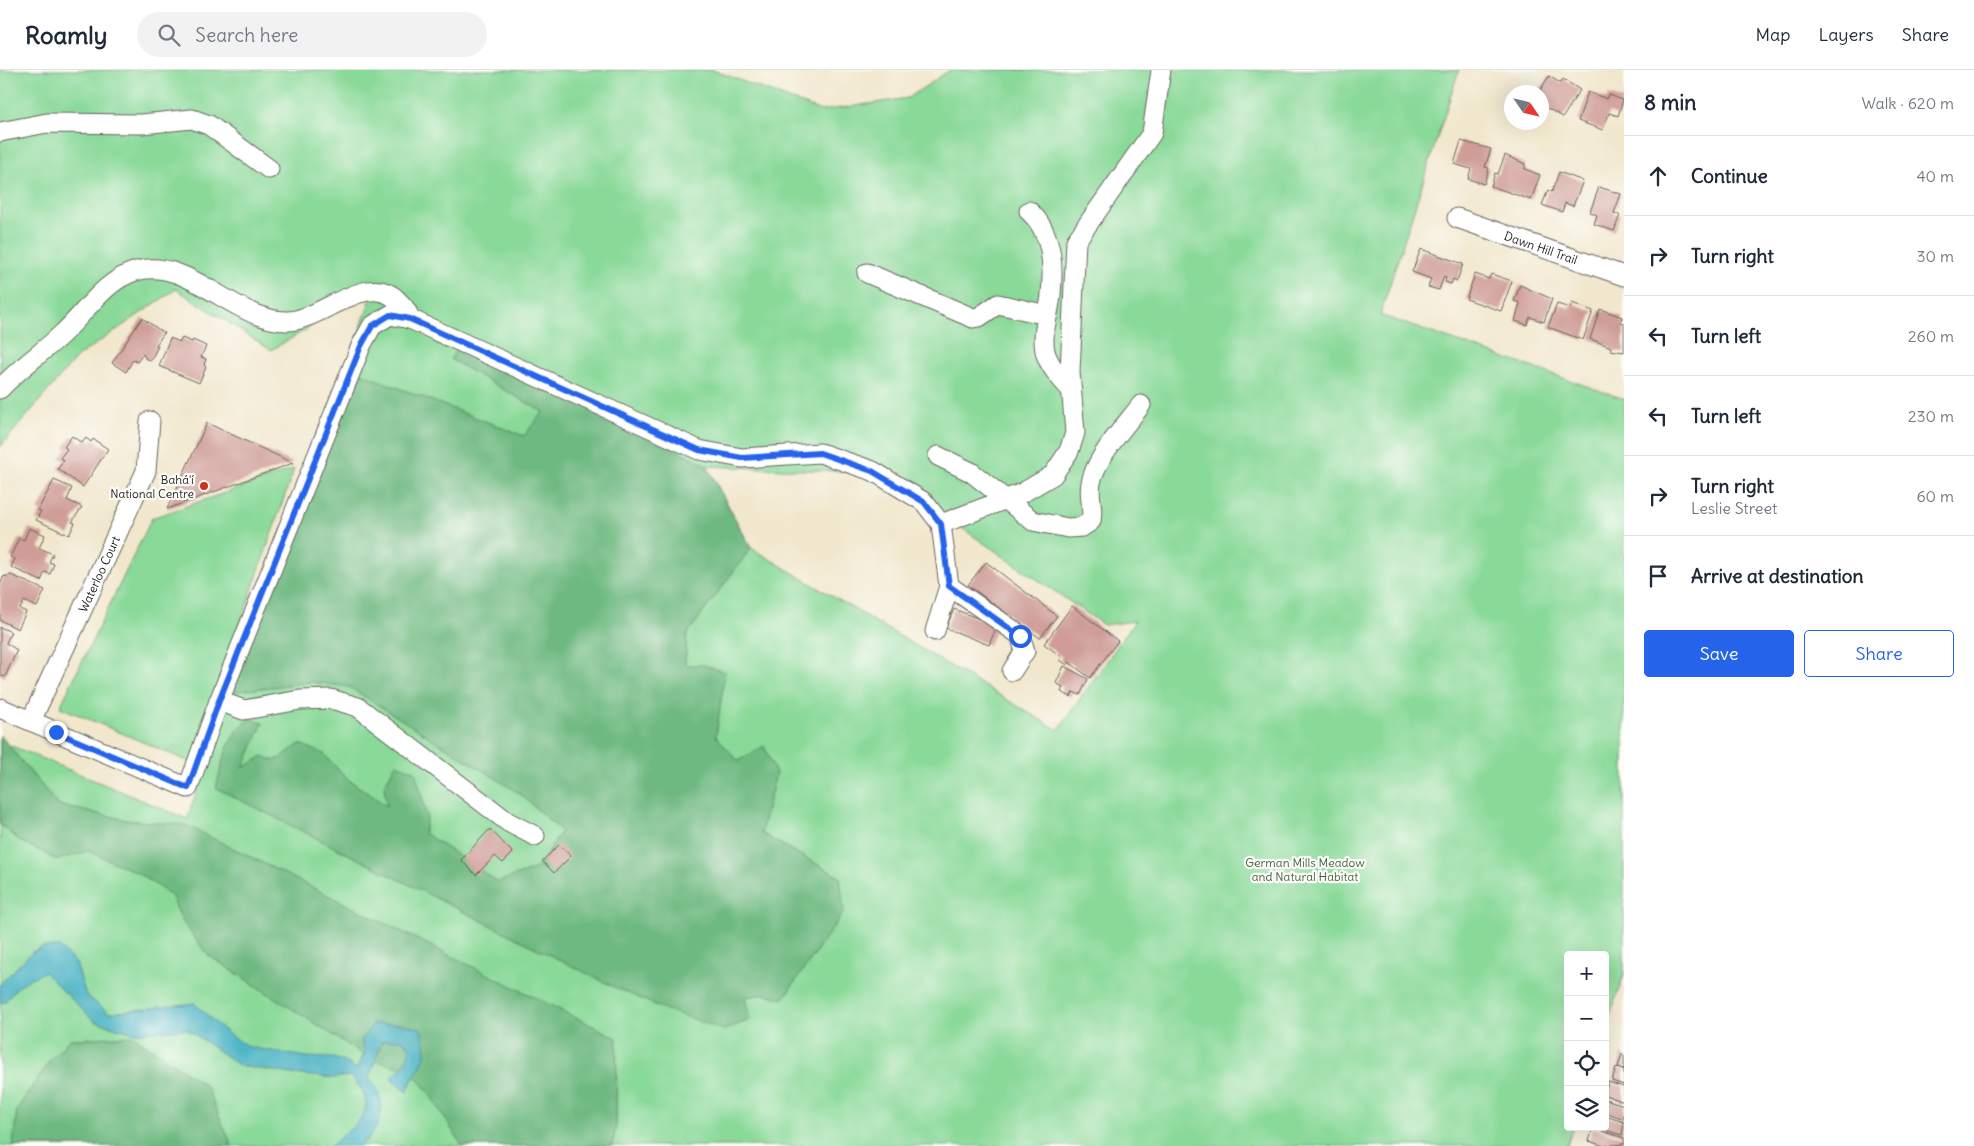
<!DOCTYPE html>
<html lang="en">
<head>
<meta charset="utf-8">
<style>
	:root { --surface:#fff; --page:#f2f2f3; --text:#1f2937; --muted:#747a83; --line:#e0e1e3; --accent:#2563eb }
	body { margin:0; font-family:Delius,sans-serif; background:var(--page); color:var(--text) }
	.controls { position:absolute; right:15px; bottom:15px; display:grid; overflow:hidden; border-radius:5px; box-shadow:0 5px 20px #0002 }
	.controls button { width:45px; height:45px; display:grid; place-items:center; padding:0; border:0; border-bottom:1px solid var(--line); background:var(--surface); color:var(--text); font:25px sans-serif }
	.compass { position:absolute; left:1504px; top:15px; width:45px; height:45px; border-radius:50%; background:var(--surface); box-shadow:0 5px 20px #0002; rotate:125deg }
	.stop { position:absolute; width:15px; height:15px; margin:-11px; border:4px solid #2563eb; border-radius:50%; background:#fff }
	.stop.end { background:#2563eb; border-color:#fff; box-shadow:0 1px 5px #0008 }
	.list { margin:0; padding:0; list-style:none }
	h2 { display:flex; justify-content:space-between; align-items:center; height:65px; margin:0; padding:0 20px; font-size:21px }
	h2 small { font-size:16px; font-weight:400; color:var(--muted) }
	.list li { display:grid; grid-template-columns:32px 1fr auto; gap:15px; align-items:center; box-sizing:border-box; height:80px; padding:0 20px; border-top:1px solid var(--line) }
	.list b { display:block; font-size:19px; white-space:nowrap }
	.list p { margin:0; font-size:16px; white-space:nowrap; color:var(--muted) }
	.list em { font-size:16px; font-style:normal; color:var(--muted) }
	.actions { display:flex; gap:10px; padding:15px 20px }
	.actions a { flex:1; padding:11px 0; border:1px solid var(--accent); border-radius:5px; text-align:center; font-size:18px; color:var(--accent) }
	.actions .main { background:var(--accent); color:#fff }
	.icon { flex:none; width:28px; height:28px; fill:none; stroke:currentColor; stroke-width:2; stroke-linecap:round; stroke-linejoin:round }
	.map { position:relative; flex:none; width:1624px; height:1076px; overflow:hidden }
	header { display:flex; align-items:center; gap:30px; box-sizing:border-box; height:70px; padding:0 25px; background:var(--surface); border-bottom:1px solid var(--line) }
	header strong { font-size:24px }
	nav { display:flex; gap:28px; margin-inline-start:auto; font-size:18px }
	.search { width:350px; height:45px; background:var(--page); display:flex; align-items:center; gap:12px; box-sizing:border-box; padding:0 18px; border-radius:28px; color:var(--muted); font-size:19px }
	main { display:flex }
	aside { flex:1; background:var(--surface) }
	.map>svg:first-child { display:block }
	.green { fill:#89d999; stroke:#527a5a; fill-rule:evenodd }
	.forest { fill:#6eb981; stroke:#456a4e }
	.water { fill:#45b1c3; stroke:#306670 }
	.building { fill:#cf9c97 }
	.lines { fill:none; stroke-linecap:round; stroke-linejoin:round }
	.minor-casing { stroke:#67635a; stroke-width:21 }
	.minor { stroke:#fff; stroke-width:19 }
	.route { stroke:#2563eb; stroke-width:6 }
	.poi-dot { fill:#c8321e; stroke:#fdfcf7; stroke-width:2 }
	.labels { text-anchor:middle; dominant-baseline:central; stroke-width:4.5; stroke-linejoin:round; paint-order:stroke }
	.street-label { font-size:12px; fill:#1c1c1c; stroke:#fdfcf7 }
	.poi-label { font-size:12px; fill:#1c1c1c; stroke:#fdfcf7; text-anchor:end }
	.park-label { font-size:12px; fill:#425e48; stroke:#fdfcf7 }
</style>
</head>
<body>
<header>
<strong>Roamly</strong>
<div class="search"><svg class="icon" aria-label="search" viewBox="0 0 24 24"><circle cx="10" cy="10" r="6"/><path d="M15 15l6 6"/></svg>Search here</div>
<nav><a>Map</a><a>Layers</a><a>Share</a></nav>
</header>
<main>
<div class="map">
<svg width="1624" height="1076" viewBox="0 0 1624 1076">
	<rect width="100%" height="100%" fill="#fdfcf7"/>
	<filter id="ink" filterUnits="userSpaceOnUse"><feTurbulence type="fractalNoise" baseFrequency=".02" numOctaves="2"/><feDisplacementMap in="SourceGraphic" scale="10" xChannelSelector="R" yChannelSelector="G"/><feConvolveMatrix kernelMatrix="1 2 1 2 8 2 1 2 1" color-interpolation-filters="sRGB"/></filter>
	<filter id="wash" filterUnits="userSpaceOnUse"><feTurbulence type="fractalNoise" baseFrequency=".0096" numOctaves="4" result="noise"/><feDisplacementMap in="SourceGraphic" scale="20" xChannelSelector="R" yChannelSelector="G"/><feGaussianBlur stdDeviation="1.12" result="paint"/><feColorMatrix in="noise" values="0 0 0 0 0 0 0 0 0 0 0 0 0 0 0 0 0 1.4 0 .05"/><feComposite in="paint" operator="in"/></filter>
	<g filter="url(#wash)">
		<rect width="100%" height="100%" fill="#f1e7cd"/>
		<path class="green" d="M0 0H713L821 41 908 28 950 0H1459L1380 245 1624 329V904L1605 960V885H1568V1057H1573L1567 1076H0V671L187 749 374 220 271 280 176 219 77 287 0 377ZM707 396 881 403 1104 555 1135 551 1058 660 751 478Z
			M294 399 192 693 60 637 152 448Z"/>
		<path class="forest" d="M463 271 706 395 751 478 687 564 685 595H704L725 602 716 666 738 691 764 676 776 703 761 763 840 807 844 842 783 929 766 924 745 927 750 950 724 960 664 939 616 918 216 718C223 691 226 666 250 649L263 653 243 698 263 686 275 691 300 674 324 684 346 708 387 736 384 716 396 694 415 701 427 746 424 763 498 812 539 797 561 761 519 723 349 617 311 612 232 622 347 298 524 366 543 342 450 289Z
			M0 665 58 735 127 750 186 755 617 968 616 1056 612 1076H462L431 1025 410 1000 370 989 208 885 182 851 171 825 138 803 88 781 57 790 20 771 0 754Z
			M133 966 206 1016 232 1076H13L17 1039 51 989 70 969Z"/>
		<path class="water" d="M43 877H59L76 893 86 925 109 943 194 933 227 963 249 977 306 987 333 988 346 992 357 999 365 982 361 971 373 954H401L420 958C435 990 417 995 407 1022L391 1008C401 998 411 990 409 975L400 969 382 971 369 1008C372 1012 376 1016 378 1021 387 1039 377 1067 358 1076 352 1076 338 1076 331 1076 356 1053 384 1040 350 1006L334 1008 292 1004 240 996 187 959 134 963 94 951 44 902C27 909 15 917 5 932L0 933V914L32 882Z"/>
		<g id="blocks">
			<path class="building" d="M1549 6 1560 13 1563 9 1580 20 1563 47 1547 38 1542 43V22H1539Z
				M1588 22 1607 29 1609 25 1623 30 1618 46 1609 43 1603 60 1578 51Z
				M1461 71 1491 79 1485 97 1489 98 1484 114 1468 109 1471 99 1454 94Z
				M1505 85 1525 94V99L1540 105 1531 130 1491 116 1495 103 1498 104Z
				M1559 102 1583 111 1573 136 1565 133 1562 142 1542 135 1548 120 1552 122Z
				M1599 117 1621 124 1614 143 1620 145 1614 161 1594 154 1597 145 1590 142Z
				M1421 179 1463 194 1457 211 1453 209 1451 214 1445 212 1446 207 1444 206 1439 220 1428 217 1431 209 1412 202Z
				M1475 204 1489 209 1491 204 1512 211 1501 241 1466 229Z
				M1520 215 1552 229 1544 252 1530 247 1527 255 1515 251 1520 233 1514 231Z
				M1572 233 1593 241 1583 270 1548 257 1557 234 1570 238Z
				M1600 239 1622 247 1621 252 1624 253V282L1610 280 1611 277 1590 269Z
				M142 248 164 263 156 275 158 276 151 290 146 289 143 284 137 292 133 290 126 302 112 293Z
				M170 268 180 272 182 268 192 272 193 270 206 276 201 287 206 289 204 295 206 297 199 313 159 296Z
				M207 353 293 393 167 439Z
				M72 366 82 373 86 368 91 372 93 369 108 379 83 417 58 399 64 390 60 388 67 379 64 377Z
				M54 410 72 418 67 430 82 437 72 452 75 453 69 465 36 450 41 441 38 440Z
				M29 458 45 465 39 478 53 484 49 492 54 494 50 504 45 502 41 511 11 497 15 489 10 487 19 468 24 470Z
				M986 492 1057 546 1040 568 968 515Z
				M11 505 45 520 37 537 24 531 20 539 26 542 18 559 0 550V516L3 507Z
				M1072 536 1118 571 1090 608 1069 592 1067 595 1060 590 1062 587 1044 574Z
				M954 539 997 556 989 575 946 558Z
				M0 557 11 562 6 573 17 580 5 607 0 605Z
				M1064 596 1088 609 1080 625 1073 622 1071 627 1061 622 1063 617 1056 613Z
				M490 759 513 783 503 793 495 786 476 805 461 790Z
				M559 775 571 786 554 803 542 791Z
				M1622 984 1624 985V999L1618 997Z
				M1616 998 1624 1000V1015L1612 1011Z
				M1608 1012 1624 1017V1032L1605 1025Z
				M1605 1029 1624 1035V1049L1605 1042Z
				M1605 1046 1624 1052 1622 1065 1599 1058 1605 1057Z
				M1593 1058 1624 1068V1074L1604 1076 1589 1071Z"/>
		</g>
	</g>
	<g filter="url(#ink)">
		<use href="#blocks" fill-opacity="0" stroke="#67635a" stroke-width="1"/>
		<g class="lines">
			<defs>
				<g id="minor">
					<path d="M0 62 47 53 142 54 192 49 209 55 269 99"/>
					<path d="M1029 141C1052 162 1054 194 1051 224 1050 242 1041 262 1045 281 1048 295 1062 310 1071 320"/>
					<path id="s1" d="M1457 148 1624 206"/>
					<path d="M867 203 973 248 979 247 998 234 1047 245"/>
					<path d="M0 319C19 298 42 283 62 264 85 243 105 210 136 201 188 186 234 251 287 251 321 251 368 199 398 231 404 237 408 241 410 249"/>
					<path d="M938 386 971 402 1033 451 1068 458 1082 457 1091 451C1094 437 1088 426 1091 413 1095 388 1126 355 1141 335"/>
					<path d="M941 454 949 516 1020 565 1025 581 1012 601"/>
					<path d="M935 561 949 516"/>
					<path d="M219 631 244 640 300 630 331 629 358 637 508 752 535 766"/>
					<path d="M0 638 188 718 219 631 361 276 372 256 390 245 410 249 699 380 742 388 820 383 873 401 924 432 941 454 1022 423 1053 405 1069 381 1075 363 1070 302 1076 171 1152 63 1161 0"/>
					<path id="s2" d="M31 651 146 401 150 351"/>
				</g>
			</defs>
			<use href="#minor" class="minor-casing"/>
			<use href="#minor" class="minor"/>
		</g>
	</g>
	<g class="lines" filter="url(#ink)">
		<path class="route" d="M56 662 188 718 219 631 361 276 372 256 390 245 410 249 699 380 742 388 820 383 872 401 924 432 941 454 949 516 1020 566"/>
	</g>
	<circle class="poi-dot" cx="204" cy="416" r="5"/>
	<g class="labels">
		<g class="street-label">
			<text stroke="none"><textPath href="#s1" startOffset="89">Dawn Hill Trail</textPath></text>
			<text stroke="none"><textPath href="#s2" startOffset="162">Waterloo Court</textPath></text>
		</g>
		<g class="poi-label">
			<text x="194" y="409">Bahá'í<tspan x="194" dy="14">National Centre</tspan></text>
		</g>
		<g class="park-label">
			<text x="1305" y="792">German Mills Meadow<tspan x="1305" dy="14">and Natural Habitat</tspan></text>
		</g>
	</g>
</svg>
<div class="controls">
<button>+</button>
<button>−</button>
<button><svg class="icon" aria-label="locate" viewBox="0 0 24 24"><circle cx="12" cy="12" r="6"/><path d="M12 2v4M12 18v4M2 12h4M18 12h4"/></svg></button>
<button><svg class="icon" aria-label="layers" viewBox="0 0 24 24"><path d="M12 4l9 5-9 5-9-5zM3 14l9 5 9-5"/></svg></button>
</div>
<svg class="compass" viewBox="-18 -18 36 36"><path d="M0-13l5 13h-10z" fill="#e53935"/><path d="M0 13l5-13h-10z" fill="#747a83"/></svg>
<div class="stop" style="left:1020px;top:566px"></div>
<div class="stop end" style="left:56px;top:662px"></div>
</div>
<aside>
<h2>8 min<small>Walk · 620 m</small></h2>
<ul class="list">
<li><svg class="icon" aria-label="ahead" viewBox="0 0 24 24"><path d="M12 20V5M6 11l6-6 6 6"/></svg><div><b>Continue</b></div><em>40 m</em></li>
<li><svg class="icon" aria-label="right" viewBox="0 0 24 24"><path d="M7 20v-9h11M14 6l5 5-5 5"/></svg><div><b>Turn right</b></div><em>30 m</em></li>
<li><svg class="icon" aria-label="left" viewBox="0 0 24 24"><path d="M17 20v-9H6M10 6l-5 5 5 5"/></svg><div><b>Turn left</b></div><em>260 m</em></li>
<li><svg class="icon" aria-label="left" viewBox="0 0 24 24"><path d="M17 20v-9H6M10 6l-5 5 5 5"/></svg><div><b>Turn left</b></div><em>230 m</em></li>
<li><svg class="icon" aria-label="right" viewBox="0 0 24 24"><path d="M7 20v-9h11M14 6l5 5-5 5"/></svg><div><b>Turn right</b><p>Leslie Street</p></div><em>60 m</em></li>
<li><svg class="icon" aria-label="arrive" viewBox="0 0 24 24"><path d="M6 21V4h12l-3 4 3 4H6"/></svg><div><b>Arrive at destination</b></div></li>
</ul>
<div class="actions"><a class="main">Save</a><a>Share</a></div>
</aside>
</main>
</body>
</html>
